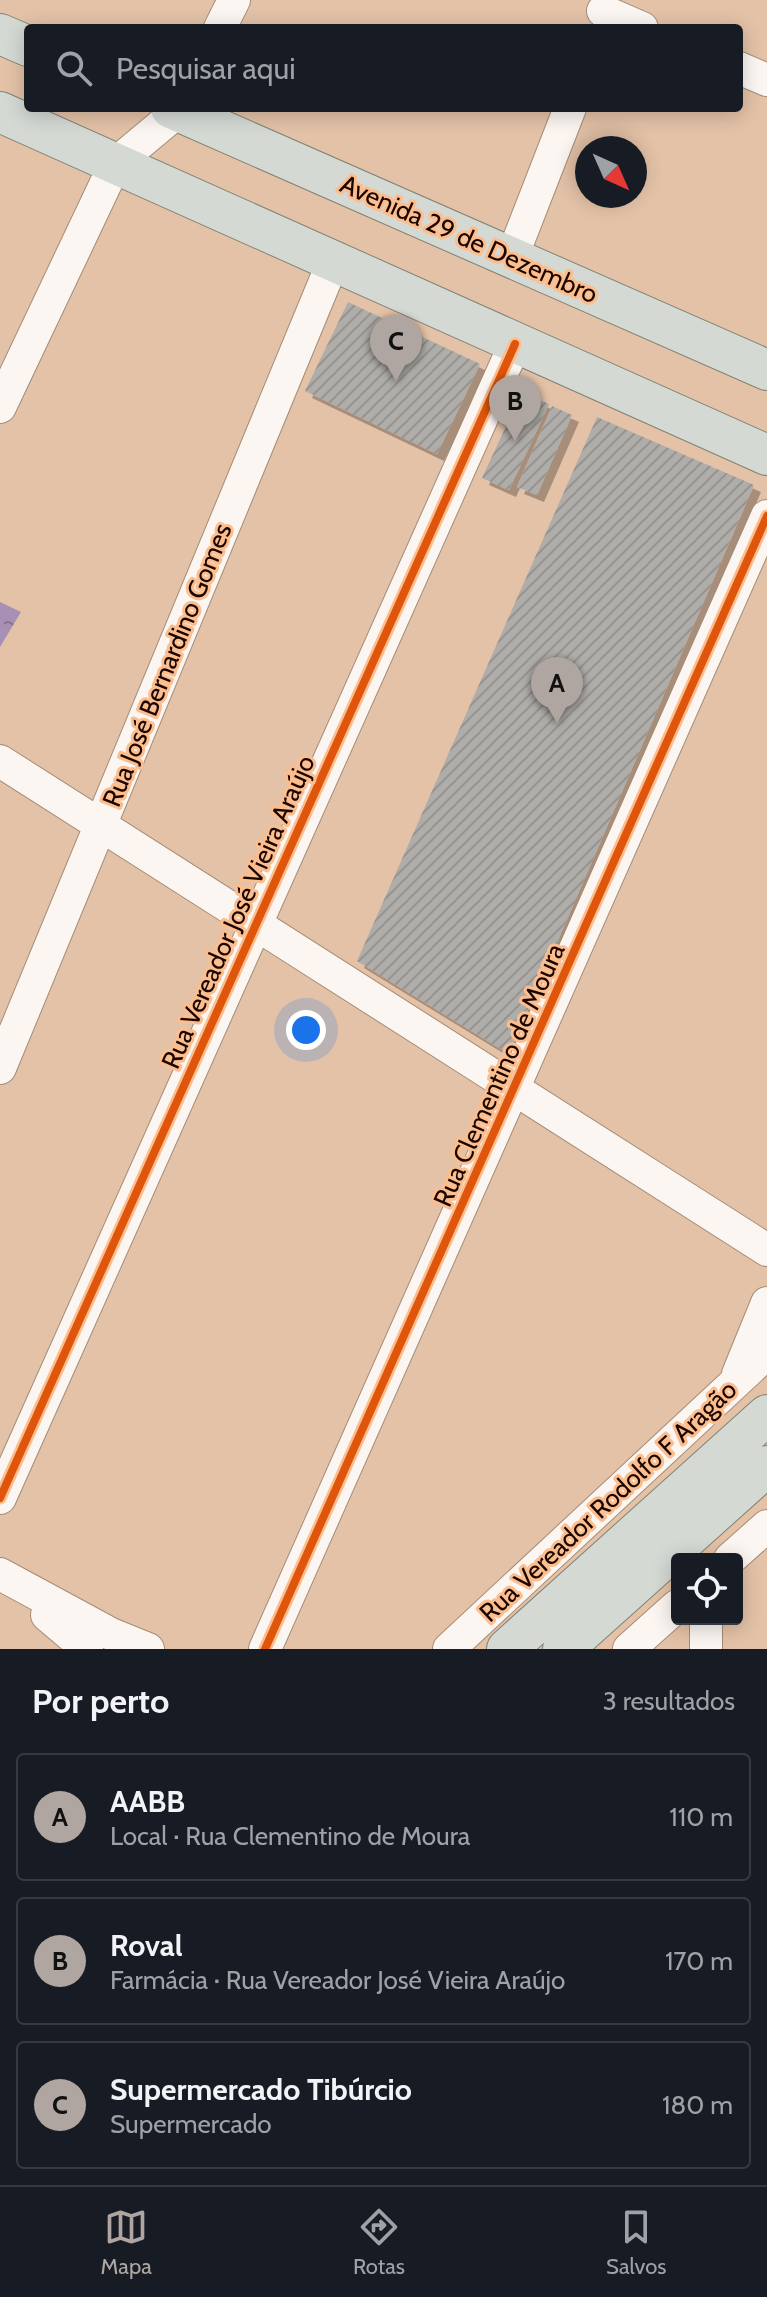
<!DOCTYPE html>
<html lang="pt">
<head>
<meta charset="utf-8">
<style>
	:root { --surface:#171b24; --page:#242831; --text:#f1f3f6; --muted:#9ea1a6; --line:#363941; --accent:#b0a6a1 }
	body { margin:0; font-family:Cabin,sans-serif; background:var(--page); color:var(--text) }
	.controls { position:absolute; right:24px; bottom:24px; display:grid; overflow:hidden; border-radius:8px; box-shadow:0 4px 20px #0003 }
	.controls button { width:72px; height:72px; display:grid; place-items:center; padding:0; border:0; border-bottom:2px solid var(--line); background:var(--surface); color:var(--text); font:40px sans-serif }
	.compass { position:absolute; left:575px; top:136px; width:72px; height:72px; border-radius:50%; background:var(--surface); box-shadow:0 4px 20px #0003; rotate:135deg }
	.you { position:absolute; left:306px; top:1030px; width:28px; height:28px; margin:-20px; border:6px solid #fff; border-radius:50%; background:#1a73e8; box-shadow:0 0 0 12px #1a73e833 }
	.badge { display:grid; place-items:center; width:52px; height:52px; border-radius:50%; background:var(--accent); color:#111; font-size:26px; font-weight:700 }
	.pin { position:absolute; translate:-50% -66px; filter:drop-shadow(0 2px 4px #0008) }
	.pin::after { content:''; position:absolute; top:42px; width:28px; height:24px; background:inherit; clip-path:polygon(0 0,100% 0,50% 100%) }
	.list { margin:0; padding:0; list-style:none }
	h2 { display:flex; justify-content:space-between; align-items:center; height:104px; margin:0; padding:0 32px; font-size:34px }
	h2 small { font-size:26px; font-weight:400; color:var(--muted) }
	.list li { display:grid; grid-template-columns:52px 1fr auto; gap:24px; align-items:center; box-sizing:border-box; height:128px; margin:0 16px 16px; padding:0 16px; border:2px solid var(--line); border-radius:8px }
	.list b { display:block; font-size:30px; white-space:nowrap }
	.list p { margin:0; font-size:26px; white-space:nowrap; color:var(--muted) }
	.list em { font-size:26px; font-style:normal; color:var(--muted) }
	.icon { flex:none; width:44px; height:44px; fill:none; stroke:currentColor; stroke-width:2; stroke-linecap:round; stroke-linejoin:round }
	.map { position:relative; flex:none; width:767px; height:1649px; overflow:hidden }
	.search { position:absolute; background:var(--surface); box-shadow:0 4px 20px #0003; left:24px; right:24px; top:24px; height:88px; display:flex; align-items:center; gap:20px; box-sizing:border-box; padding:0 28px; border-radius:8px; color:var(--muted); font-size:30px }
	.sheet { height:536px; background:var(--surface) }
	nav { display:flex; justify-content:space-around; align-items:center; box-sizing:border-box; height:112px; border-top:2px solid var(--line); background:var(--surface); font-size:22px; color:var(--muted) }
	nav a { display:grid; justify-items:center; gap:4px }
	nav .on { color:var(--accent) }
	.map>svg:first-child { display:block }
	.water { fill:url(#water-ripples) }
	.building { fill:url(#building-hatch); filter:url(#shadow) }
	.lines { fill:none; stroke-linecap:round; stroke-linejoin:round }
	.minor-casing { stroke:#a58c76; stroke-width:34 }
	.major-casing { stroke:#818374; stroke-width:42 }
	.minor { stroke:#fbf6f2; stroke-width:32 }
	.major { stroke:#d4d9d4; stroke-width:40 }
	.cycleway-casing { stroke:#fcbe8e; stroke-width:13 }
	.cycleway { stroke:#de550b; stroke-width:8 }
	.labels { text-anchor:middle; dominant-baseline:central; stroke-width:6; stroke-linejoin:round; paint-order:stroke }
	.street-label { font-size:26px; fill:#1a0600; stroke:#fcbe8e }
</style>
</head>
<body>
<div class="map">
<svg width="767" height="1649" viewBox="0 0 767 1649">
	<defs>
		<pattern id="water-ripples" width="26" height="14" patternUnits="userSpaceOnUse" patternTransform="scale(2)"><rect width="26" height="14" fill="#a88fb5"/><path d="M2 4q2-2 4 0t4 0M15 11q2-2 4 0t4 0" fill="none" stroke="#887391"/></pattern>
		<pattern id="building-hatch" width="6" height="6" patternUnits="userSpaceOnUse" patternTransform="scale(2)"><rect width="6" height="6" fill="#afada9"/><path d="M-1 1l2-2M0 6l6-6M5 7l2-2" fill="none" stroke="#969390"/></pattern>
		<filter id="shadow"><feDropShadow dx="7" dy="7" stdDeviation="0" flood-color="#0004"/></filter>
	</defs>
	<rect width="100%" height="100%" fill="#e3c2a7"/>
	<path class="water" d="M0 602 21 612 0 647Z"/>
	<path class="building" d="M348 302 480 364 437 454 305 391Z
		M522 392 549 404 509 490 482 478Z
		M552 406 572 415 537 495 517 487Z
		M597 417 754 485 509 1054 357 961Z"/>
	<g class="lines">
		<defs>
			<path id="minor" d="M603 11 642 28
				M220 28 234 0
				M739 68 767 80
				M512 257 570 108
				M0 407 115 164 182 108
				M0 761 767 1250
				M0 1068 333 262
				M738 1374 767 1303
				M0 1498 515 344
				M730 1559 767 1526
				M0 1574 111 1634 148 1649
				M47 1615 87 1649
				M265 1649 767 516
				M449 1649 767 1353
				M629 1649 677 1606
				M706 1649V1619"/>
			<path id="major" d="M0 34 28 46
				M171 108 767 370
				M0 112 767 455
				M507 1649 767 1415
				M563 1649 767 1466"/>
		</defs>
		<use href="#minor" class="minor-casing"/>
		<use href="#major" class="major-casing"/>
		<use href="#minor" class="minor"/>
		<use href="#major" class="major"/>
		<defs>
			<path id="cycleway" d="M0 1498 515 344
				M265 1649 767 516"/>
		</defs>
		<use href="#cycleway" class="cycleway-casing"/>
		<use href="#cycleway" class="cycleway"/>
	</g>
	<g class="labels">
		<g class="street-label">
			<text transform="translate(469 239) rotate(24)">Avenida 29 de Dezembro</text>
			<text transform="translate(167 665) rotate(-68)">Rua José Bernardino Gomes</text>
			<text transform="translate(238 912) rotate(-66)">Rua Vereador José Vieira Araújo</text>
			<text transform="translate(499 1075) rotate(-66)">Rua Clementino de Moura</text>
			<text transform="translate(608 1501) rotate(-43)">Rua Vereador Rodolfo F Aragão</text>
		</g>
	</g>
</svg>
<div class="controls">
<button><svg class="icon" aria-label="locate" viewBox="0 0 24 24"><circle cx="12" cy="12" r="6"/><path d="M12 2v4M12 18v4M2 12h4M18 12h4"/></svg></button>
</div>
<svg class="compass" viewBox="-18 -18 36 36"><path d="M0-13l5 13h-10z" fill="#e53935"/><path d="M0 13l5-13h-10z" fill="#9ea1a6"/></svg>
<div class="you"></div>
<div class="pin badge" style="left:557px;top:723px">A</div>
<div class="pin badge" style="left:515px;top:441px">B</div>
<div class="pin badge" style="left:396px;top:381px">C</div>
<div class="search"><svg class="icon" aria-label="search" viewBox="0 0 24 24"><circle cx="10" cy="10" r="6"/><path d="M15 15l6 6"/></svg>Pesquisar aqui</div>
</div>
<section class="sheet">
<h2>Por perto<small>3 resultados</small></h2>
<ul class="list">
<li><span class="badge">A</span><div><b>AABB</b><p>Local · Rua Clementino de Moura</p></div><em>110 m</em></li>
<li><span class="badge">B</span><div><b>Roval</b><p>Farmácia · Rua Vereador José Vieira Araújo</p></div><em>170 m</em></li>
<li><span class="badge">C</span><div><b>Supermercado Tibúrcio</b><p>Supermercado</p></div><em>180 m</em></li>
</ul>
</section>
<nav>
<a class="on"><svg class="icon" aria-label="map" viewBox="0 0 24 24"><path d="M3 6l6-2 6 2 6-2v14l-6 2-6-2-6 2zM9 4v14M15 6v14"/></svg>Mapa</a>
<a><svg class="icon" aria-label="directions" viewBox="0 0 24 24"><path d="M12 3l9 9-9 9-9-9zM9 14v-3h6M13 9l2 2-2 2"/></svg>Rotas</a>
<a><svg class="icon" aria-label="saved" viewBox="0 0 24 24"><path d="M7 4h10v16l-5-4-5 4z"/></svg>Salvos</a>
</nav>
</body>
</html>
